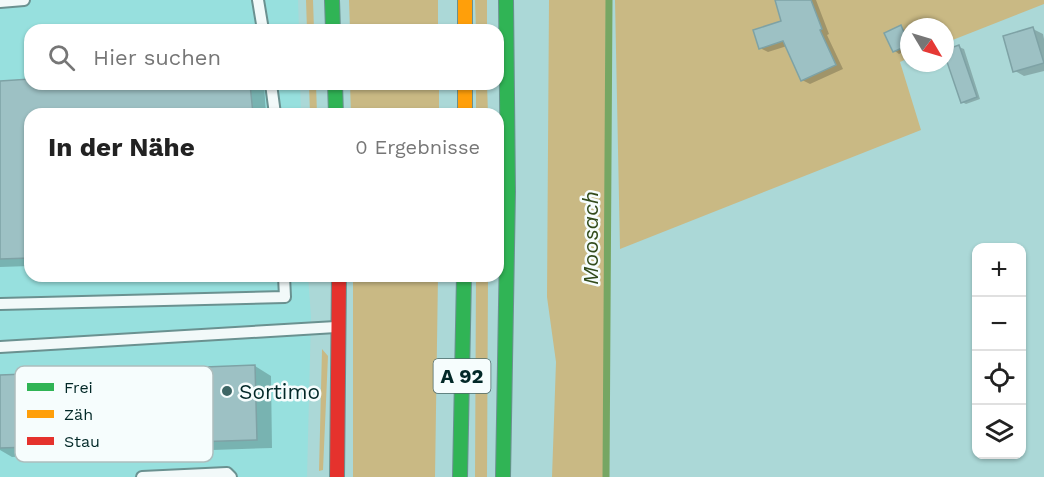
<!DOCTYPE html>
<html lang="de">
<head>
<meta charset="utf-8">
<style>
	:root { --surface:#fff; --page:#f6f6f6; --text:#222; --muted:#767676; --line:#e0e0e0 }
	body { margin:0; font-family:"Work Sans",sans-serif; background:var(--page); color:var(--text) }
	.controls { position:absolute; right:18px; bottom:18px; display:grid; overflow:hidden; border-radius:12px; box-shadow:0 2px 4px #0004 }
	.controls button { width:54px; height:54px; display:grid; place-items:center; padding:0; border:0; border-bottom:2px solid var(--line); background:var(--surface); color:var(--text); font:30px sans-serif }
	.compass { position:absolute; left:900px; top:18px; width:54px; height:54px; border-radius:50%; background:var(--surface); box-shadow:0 2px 4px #0004; rotate:128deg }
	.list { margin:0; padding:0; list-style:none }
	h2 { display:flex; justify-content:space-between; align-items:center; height:78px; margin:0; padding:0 24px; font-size:26px }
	h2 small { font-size:20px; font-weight:400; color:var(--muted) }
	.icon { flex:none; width:33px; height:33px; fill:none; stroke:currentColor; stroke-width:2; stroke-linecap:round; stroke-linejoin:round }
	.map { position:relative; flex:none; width:1044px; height:477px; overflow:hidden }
	.search { position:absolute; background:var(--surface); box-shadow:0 2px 4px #0004; left:24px; top:24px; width:480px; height:66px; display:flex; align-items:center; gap:15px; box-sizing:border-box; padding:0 21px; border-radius:18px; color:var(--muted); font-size:22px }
	.panel { position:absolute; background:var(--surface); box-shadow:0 2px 4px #0004; left:24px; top:108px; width:480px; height:174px; border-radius:18px }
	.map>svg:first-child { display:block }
	.built { fill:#97e0de }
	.green { fill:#c9b984 }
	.shadow { fill:#0003 }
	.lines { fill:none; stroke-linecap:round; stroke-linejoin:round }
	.stream { stroke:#76a663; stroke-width:7 }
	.building { fill:#9dc1c4; stroke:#7ea2a5; stroke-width:1.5 }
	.lane-casing { stroke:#6a9190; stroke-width:14 }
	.fast-casing { stroke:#6a9190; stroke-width:16 }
	.slow-casing { stroke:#6a9190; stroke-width:16 }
	.jam-casing { stroke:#6a9190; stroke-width:16 }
	.lane { stroke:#f2f9f9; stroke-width:10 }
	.fast { stroke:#30b455; stroke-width:14 }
	.slow { stroke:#ff9f0a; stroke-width:14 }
	.jam { stroke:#e5322d; stroke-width:14 }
	.poi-dot { fill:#3d6665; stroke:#f6fdfd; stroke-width:2 }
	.labels { text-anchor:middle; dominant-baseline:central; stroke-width:5; stroke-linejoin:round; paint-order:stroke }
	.shield { fill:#f6fdfd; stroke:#4b6867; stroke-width:1.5 }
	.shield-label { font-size:20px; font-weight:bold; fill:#022827 }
	.poi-label { font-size:21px; fill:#022827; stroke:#f6fdfd; text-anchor:start }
	.water-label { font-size:22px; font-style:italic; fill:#324b1b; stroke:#f6fdfd }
	.key { fill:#f6fdfd; stroke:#adbdbd; stroke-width:1.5 }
	.key-label { font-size:16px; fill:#022827 }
</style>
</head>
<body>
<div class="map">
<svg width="1044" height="477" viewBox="0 0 1044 477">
	<rect width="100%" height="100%" fill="#abd8d7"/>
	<path class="built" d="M0 0H298L299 30H30V84H300L301 114H30V276H308L311 317 307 477H0Z"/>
	<path class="green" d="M306 0H313L314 30H307Z
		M349 0H438V30H350Z
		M475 0H487V30H476Z
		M549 0H606L604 477H552L556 362 547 297Z
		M615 0H1044V4L945 43V27H909V58L900 62 921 130 620 249Z
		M309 84H316L317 114H310Z
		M350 84H439V114H351Z
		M476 84H487L488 114H476Z
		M353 276H438L435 477H353Z
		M476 276H488L487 477H475Z
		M322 349 328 356 323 470 319 471Z"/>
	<path class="shadow" d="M796 0H816L829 34 827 35 843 69 810 84 802 80 787 46 768 52 760 48 783 22Z
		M901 27 909 36V49L899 54 895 51Z
		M1033 29 1043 34 1044 39V71L1024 76 1015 71Z
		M959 47 964 49 980 99 966 104 962 102 945 51Z
		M30 80V84H264L266 114H30V266L0 267V81Z
		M255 366 271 376 272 448 12 457 0 450V375Z"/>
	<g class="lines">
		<path class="stream" d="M606 477 609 0"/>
	</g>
	<path class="building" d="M775 0H811L822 29 820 30 836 65 801 81 783 41 759 49 753 30 781 21Z
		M901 25 909 45 893 52 884 33Z
		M1033 27 1044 63 1013 72 1003 36Z
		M959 45 977 97 961 103 945 56V50Z
		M30 79V84H250L253 114H30V258L0 259V81Z
		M255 365 257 440 0 448V375Z"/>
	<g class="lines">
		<defs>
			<path id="lane" d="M258 0 263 30
				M0 2 24 0
				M271 84 275 114
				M0 304 285 297 284 276
				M0 347 336 327
				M142 477 227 473 231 477"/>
			<path id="fast" d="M332 0 333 30
				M335 84 336 114
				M460 477 464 276
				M503 477 508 191 506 0"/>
			<path id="slow" d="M465 0V30
				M465 84V114"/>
			<path id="jam" d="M337 477 339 276"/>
		</defs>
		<use href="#lane" class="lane-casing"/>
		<use href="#fast" class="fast-casing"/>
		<use href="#slow" class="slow-casing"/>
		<use href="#jam" class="jam-casing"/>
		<use href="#lane" class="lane"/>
		<use href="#fast" class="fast"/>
		<use href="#slow" class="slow"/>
		<use href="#jam" class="jam"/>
	</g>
	<circle class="poi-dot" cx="227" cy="391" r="6"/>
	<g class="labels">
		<rect class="shield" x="433.5" y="359" width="57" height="34" rx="4.5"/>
		<g class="shield-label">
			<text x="462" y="376">A 92</text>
		</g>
		<g class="poi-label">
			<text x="239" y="391">Sortimo</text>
		</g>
		<g class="water-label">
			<text transform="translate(590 238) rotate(-90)">Moosach</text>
		</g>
	</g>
	<rect x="15" y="366" width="198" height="96" rx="9" class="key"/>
	<rect x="27" y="383" width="27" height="8" fill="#30b455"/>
	<rect x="27" y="410" width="27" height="8" fill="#ff9f0a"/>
	<rect x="27" y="437" width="27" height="8" fill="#e5322d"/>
	<g class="key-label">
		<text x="64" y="393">Frei</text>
		<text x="64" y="420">Zäh</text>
		<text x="64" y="447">Stau</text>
	</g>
</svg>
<div class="controls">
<button>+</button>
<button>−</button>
<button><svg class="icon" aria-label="locate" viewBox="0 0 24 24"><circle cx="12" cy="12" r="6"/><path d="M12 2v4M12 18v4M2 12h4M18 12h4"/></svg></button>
<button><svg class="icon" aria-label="layers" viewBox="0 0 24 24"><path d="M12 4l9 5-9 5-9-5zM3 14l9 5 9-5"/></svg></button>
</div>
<svg class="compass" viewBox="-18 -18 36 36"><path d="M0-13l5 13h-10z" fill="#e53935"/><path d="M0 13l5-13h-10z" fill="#767676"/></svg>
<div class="search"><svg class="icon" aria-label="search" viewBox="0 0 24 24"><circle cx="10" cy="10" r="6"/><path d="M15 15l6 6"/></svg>Hier suchen</div>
<section class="panel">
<h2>In der Nähe<small>0 Ergebnisse</small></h2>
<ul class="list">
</ul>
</section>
</div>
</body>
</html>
